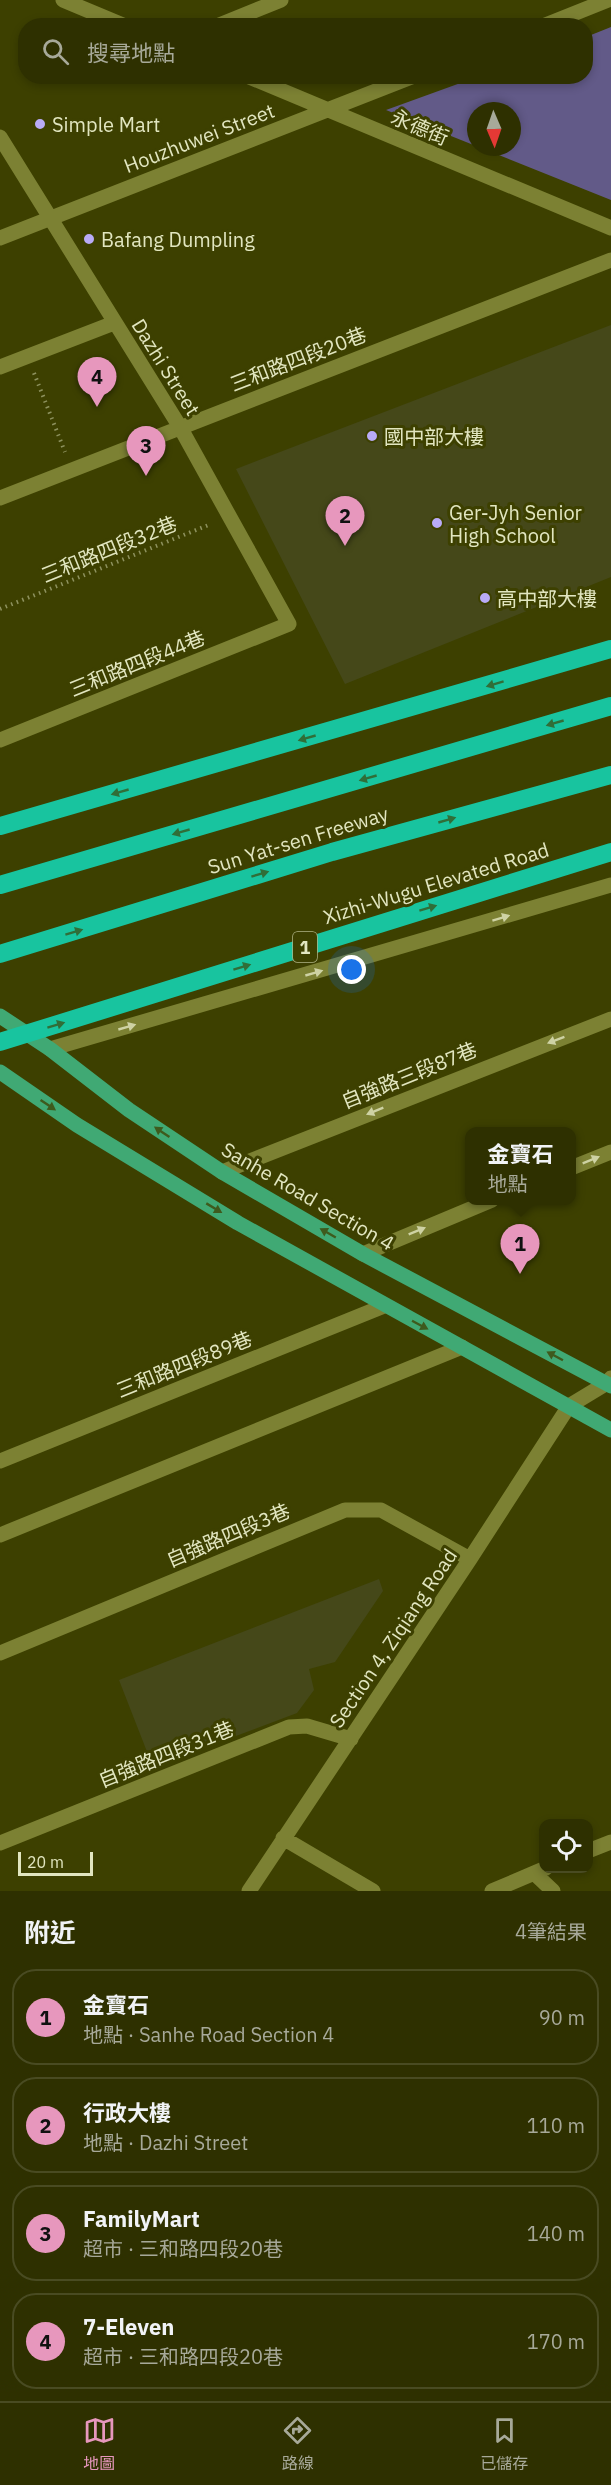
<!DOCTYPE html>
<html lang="zh-TW">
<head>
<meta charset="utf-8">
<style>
	:root { --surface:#2e3000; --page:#3a3c0f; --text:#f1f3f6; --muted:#a7a999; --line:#494b22; --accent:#e797bd }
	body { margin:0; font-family:"IBM Plex Sans","Noto Sans TC",sans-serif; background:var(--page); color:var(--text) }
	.controls { position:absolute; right:18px; bottom:18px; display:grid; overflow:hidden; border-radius:12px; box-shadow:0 3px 9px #0003 }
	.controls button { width:54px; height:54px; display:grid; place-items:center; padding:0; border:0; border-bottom:2px solid var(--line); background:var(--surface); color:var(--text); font:30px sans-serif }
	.compass { position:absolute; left:467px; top:102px; width:54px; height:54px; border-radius:50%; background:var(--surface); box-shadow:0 3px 9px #0003; rotate:178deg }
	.scale { position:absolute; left:18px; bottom:15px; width:75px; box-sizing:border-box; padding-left:6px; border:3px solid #e2e6c0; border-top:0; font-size:16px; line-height:21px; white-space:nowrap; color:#e2e6c0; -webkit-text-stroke:4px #3d4000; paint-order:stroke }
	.you { position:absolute; left:352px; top:970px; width:21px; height:21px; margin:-15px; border:4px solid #fff; border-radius:50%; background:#1a73e8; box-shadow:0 0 0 9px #1a73e833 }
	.badge { display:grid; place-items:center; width:39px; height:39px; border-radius:50%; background:var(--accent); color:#111; font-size:20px; font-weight:700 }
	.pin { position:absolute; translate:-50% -50px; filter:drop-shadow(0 2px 3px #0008) }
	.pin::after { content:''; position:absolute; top:32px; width:21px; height:18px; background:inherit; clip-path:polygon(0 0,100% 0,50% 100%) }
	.popup { position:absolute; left:465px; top:1127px; width:111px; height:78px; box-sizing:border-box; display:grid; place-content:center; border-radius:12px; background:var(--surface); filter:drop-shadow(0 2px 4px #0005); font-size:20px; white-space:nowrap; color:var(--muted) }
	.popup b { font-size:22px; color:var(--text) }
	.popup::after { content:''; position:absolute; left:50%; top:100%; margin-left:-12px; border:12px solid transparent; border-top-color:var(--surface) }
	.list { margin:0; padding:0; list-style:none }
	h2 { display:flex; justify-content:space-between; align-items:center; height:78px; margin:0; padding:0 24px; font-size:26px }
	h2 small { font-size:20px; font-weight:400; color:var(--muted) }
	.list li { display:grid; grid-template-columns:39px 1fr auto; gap:18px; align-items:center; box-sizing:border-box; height:96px; margin:0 12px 12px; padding:0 12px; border:2px solid var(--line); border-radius:24px }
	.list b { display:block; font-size:22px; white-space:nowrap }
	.list p { margin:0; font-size:20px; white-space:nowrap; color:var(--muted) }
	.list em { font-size:20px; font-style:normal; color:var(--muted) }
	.icon { flex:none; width:33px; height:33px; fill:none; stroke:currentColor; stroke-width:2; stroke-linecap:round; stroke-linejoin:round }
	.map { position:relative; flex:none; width:611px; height:1891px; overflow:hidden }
	.search { position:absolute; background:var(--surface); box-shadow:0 3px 9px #0003; left:18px; right:18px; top:18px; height:66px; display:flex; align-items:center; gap:15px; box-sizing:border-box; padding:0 21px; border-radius:24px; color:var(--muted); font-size:22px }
	.sheet { height:510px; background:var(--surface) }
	nav { display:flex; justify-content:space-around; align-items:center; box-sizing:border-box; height:84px; border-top:2px solid var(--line); background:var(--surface); font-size:16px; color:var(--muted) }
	nav a { display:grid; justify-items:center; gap:3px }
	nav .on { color:var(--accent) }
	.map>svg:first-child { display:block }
	.built { fill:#454819 }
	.green { fill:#625a88 }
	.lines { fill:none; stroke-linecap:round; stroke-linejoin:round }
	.path { stroke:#8d915d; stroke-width:4; stroke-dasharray:1.5 4.5; stroke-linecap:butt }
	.minor { stroke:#7c8133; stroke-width:15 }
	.major { stroke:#40a974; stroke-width:15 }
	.highway { stroke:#18c49f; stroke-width:18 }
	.oneway { fill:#306e38 }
	.oneway2 { fill:#ced2a4 }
	.oneway3 { fill:#3e5a1d }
	.poi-dot { fill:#b9abf7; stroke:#3d4000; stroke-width:2 }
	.labels { text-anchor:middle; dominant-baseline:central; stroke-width:6; stroke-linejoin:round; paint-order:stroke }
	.shield { fill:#3d4000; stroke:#b0b486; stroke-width:1.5 }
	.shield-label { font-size:18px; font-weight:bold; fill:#e2e6c0 }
	.poi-label { font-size:20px; fill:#e2e6c0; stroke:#3d4000; text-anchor:start }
	.street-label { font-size:20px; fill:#e2e6c0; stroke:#3d4000 }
</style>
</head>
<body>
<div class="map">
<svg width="611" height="1891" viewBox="0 0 611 1891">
	<rect width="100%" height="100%" fill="#3d4000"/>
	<path class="built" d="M611 325V577L345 684 236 469Z
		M379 1579 383 1591 335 1662 309 1669 314 1690 297 1713 153 1767 119 1680Z"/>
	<path class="green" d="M611 27V200L479 147H512V111H476V146L386 110 477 77 586 76V37Z"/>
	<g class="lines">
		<path class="path" d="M34 373 65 452
			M0 609 211 524"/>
		<path class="minor" d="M63 0 125 26
			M217 26 281 0
			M543 26 608 0
			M247 76 611 228
			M0 137 180 427 289 624 0 740
			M0 238 414 76
			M0 367 114 323
			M0 498 611 260
			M50 1049 611 885
			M571 1168 611 1152
			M222 1172 611 1019
			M363 1254 492 1200
			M0 1461 384 1306
			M0 1535 462 1347
			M0 1653 345 1510H381L470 1559
			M283 1838 373 1891
			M0 1843 289 1727 307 1726 351 1739
			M588 1851 611 1842
			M534 1873 553 1891
			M249 1891 470 1559 569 1406 607 1383 611 1378
			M492 1891 546 1868"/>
		<path class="major" d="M0 1016 50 1049 129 1110 222 1172 363 1254 611 1386
			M0 1072 77 1125 238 1223 611 1430"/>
		<path class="highway" d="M0 826 611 649
			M0 885 611 706
			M0 954 332 852 611 775
			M0 1042 611 852"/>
	</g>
	<defs><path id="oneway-solid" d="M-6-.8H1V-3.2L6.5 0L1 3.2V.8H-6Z" transform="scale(1.5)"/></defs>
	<g class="oneway">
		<use href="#oneway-solid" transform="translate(495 684) rotate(163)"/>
		<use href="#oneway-solid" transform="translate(555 723) rotate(164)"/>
		<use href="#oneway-solid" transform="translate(307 738) rotate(164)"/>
		<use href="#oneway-solid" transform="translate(368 778) rotate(164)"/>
		<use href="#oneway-solid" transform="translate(120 792) rotate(164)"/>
		<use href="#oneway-solid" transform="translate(447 820) rotate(-16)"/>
		<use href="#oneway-solid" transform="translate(181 832) rotate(164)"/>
		<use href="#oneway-solid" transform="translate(260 874) rotate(-17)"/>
		<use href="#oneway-solid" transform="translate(428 908) rotate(-17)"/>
		<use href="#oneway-solid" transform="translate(74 932) rotate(-17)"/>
		<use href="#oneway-solid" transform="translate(242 967) rotate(-17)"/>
		<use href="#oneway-solid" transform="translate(56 1025) rotate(-17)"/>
	</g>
	<g class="oneway2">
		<use href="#oneway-solid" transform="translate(501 918) rotate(-17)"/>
		<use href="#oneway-solid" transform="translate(314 973) rotate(-16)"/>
		<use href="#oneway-solid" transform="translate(127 1027) rotate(-16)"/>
		<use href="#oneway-solid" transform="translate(556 1040) rotate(159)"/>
		<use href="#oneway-solid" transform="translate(375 1111) rotate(158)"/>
		<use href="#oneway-solid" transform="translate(591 1160) rotate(-22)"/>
		<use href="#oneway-solid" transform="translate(417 1231) rotate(-22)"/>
	</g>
	<g class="oneway3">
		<use href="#oneway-solid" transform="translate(48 1105) rotate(34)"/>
		<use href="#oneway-solid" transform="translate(162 1132) rotate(-146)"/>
		<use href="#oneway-solid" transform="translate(214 1208) rotate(31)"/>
		<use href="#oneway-solid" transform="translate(328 1233) rotate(-150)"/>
		<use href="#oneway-solid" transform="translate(420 1325) rotate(28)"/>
		<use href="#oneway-solid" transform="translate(555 1356) rotate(-152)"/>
	</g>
	<g class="poi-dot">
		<circle cx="40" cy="124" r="6"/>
		<circle cx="89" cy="239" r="6"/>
		<circle cx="372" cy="436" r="6"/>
		<circle cx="437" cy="523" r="6"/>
		<circle cx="485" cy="598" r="6"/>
	</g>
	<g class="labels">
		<rect class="shield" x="293" y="932" width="24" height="30" rx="4.5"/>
		<g class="shield-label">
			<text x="305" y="947">1</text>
		</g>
		<g class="poi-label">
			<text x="52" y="124">Simple Mart</text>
			<text x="101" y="239">Bafang Dumpling</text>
			<text x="384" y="436">國中部大樓</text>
			<text x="449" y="512">Ger-Jyh Senior<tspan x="449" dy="23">High School</tspan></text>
			<text x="497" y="598">高中部大樓</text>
		</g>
		<g class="street-label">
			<text transform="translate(420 127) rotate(23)">永德街</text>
			<text transform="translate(199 138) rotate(-21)">Houzhuwei Street</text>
			<text transform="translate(298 359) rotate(-21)">三和路四段20巷</text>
			<text transform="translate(166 367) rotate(58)">Dazhi Street</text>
			<text transform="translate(109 549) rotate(-22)">三和路四段32巷</text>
			<text transform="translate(137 663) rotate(-22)">三和路四段44巷</text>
			<text transform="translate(298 840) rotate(-17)">Sun Yat-sen Freeway</text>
			<text transform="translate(436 883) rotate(-17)">Xizhi-Wugu Elevated Road</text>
			<text transform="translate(409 1075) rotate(-22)">自強路三段87巷</text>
			<text transform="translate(308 1196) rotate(30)">Sanhe Road Section 4</text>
			<text transform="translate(184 1364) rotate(-22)">三和路四段89巷</text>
			<text transform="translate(228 1535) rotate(-23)">自強路四段3巷</text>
			<text transform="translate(393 1638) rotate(-56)">Section 4, Ziqiang Road</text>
			<text transform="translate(166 1754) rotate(-22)">自強路四段31巷</text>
		</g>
	</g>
</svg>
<div class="controls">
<button><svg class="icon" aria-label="locate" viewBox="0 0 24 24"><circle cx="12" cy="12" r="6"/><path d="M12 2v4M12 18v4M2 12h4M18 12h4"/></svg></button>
</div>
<svg class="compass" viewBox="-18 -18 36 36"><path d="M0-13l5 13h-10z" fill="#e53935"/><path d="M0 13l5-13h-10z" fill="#a7a999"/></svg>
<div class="scale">20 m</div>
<div class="you"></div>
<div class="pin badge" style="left:520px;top:1274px">1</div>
<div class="popup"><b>金寶石</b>地點</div>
<div class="pin badge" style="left:345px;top:546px">2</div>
<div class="pin badge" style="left:146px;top:476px">3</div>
<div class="pin badge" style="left:97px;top:407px">4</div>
<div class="search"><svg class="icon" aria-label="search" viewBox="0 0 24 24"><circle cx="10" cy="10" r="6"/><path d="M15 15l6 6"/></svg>搜尋地點</div>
</div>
<section class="sheet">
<h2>附近<small>4筆結果</small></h2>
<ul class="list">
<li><span class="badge">1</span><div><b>金寶石</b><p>地點 · Sanhe Road Section 4</p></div><em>90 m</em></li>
<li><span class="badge">2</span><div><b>行政大樓</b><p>地點 · Dazhi Street</p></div><em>110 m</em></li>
<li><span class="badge">3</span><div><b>FamilyMart</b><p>超市 · 三和路四段20巷</p></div><em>140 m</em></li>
<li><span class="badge">4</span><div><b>7-Eleven</b><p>超市 · 三和路四段20巷</p></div><em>170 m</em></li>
</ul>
</section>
<nav>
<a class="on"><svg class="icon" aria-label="map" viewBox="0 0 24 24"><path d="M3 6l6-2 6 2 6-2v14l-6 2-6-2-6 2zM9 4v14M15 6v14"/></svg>地圖</a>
<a><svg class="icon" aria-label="directions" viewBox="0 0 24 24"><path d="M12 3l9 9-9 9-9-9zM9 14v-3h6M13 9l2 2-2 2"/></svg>路線</a>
<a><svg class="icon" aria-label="saved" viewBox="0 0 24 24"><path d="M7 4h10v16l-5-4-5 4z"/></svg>已儲存</a>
</nav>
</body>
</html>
